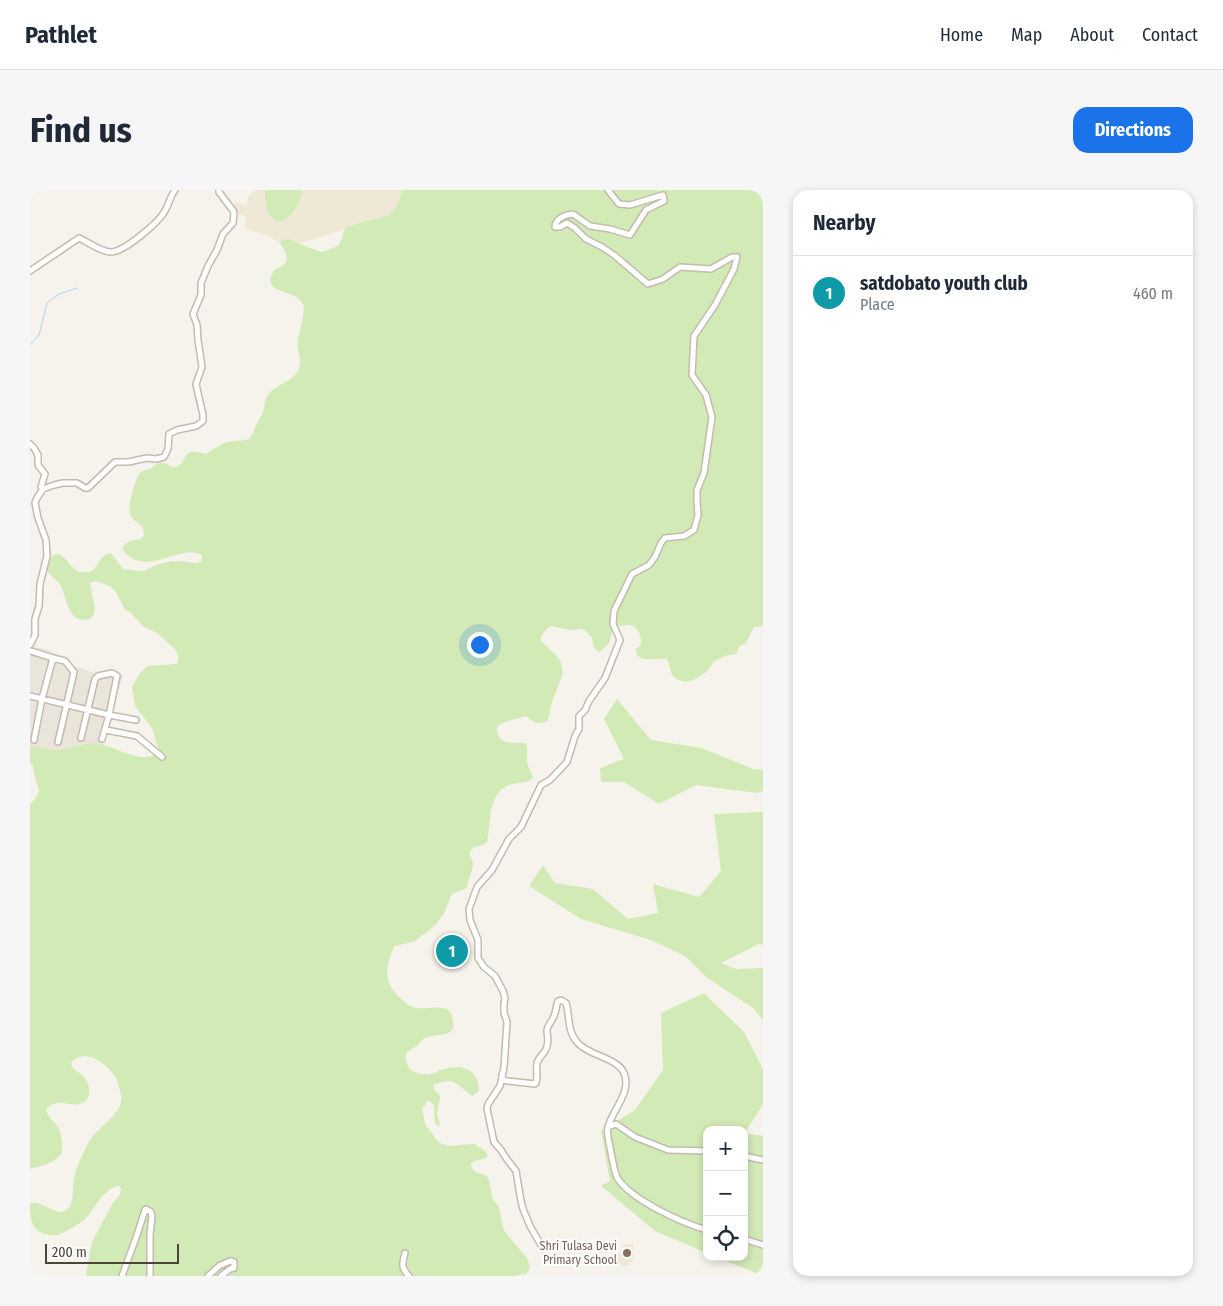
<!DOCTYPE html>
<html lang="en">
<head>
<meta charset="utf-8">
<style>
	:root { --surface:#fff; --page:#f6f6f7; --text:#1f2937; --muted:#747a83; --line:#e0e1e3; --accent:#1a73e8 }
	body { margin:0; font-family:"Fira Sans Condensed",sans-serif; background:var(--page); color:var(--text) }
	.controls { position:absolute; right:15px; bottom:15px; display:grid; overflow:hidden; border-radius:10px; box-shadow:0 2px 8px #0003 }
	.controls button { width:45px; height:45px; display:grid; place-items:center; padding:0; border:0; border-bottom:1px solid var(--line); background:var(--surface); color:var(--text); font:25px sans-serif }
	.scale { position:absolute; left:15px; bottom:12px; width:134px; box-sizing:border-box; padding-left:5px; border:2px solid #4b4439; border-top:0; font-size:14px; line-height:18px; white-space:nowrap; color:#4b4439; -webkit-text-stroke:4px #fff; paint-order:stroke }
	.you { position:absolute; left:449px; top:454px; width:18px; height:18px; margin:-12px; border:4px solid #fff; border-radius:50%; background:#1a73e8; box-shadow:0 0 0 8px #1a73e833 }
	.badge { display:grid; place-items:center; width:32px; height:32px; border-radius:50%; background:var(--accent); color:#fff; font-size:16px; font-weight:700 }
	.pin { position:absolute; translate:-50% -50%; border:2px solid #fff; box-shadow:0 1px 5px #0006 }
	.list { margin:0; padding:0; list-style:none }
	h2 { display:flex; justify-content:space-between; align-items:center; height:65px; margin:0; padding:0 20px; font-size:21px }
	h2 small { font-size:16px; font-weight:400; color:var(--muted) }
	.list li { display:grid; grid-template-columns:32px 1fr auto; gap:15px; align-items:center; box-sizing:border-box; height:75px; padding:0 20px; border-top:1px solid var(--line) }
	.list b { display:block; font-size:19px; white-space:nowrap }
	.list p { margin:0; font-size:16px; white-space:nowrap; color:var(--muted) }
	.list em { font-size:16px; font-style:normal; color:var(--muted) }
	.icon { flex:none; width:28px; height:28px; fill:none; stroke:currentColor; stroke-width:2; stroke-linecap:round; stroke-linejoin:round }
	.map { position:relative; flex:none; width:733px; height:1086px; overflow:hidden; border-radius:15px }
	header { display:flex; align-items:center; gap:30px; box-sizing:border-box; height:70px; padding:0 25px; background:var(--surface); border-bottom:1px solid var(--line) }
	header strong { font-size:24px }
	nav { display:flex; gap:28px; margin-inline-start:auto; font-size:18px }
	.intro { display:flex; align-items:center; justify-content:space-between; box-sizing:border-box; height:120px; padding:0 30px }
	h1 { margin:0; font-size:35px }
	.button { padding:12px 22px; border-radius:15px; background:var(--accent); color:#fff; font-size:18px; font-weight:700 }
	main { display:flex; gap:30px; padding:0 30px }
	aside { flex:1; background:var(--surface); border-radius:15px; box-shadow:0 2px 8px #0003 }
	.map>svg:first-child { display:block }
	.residential { fill:#eae5da }
	.education { fill:#efe8d6 }
	.green { fill:#d2eab5 }
	.lines { fill:none; stroke-linecap:round; stroke-linejoin:round }
	.stream { stroke:#a9d4f2; stroke-width:1 }
	.minor-casing { stroke:#c2bbae; stroke-width:8 }
	.minor { stroke:#fff; stroke-width:5 }
	.education-dot { fill:#8d6e63; stroke:#fff; stroke-width:2 }
	.labels { text-anchor:middle; dominant-baseline:central; stroke-width:4; stroke-linejoin:round; paint-order:stroke }
	.education-label { font-size:12px; fill:#785e54; stroke:#fff; text-anchor:end }
</style>
</head>
<body>
<header>
<strong>Pathlet</strong>
<nav><a>Home</a><a>Map</a><a>About</a><a>Contact</a></nav>
</header>
<div class="intro"><h1>Find us</h1><a class="button">Directions</a></div>
<main>
<div class="map">
<svg width="733" height="1086" viewBox="0 0 733 1086">
	<rect width="100%" height="100%" fill="#f6f3ec"/>
	<path class="residential" d="M0 456 19 460 44 476 62 482 84 481 93 485 73 555 67 557 0 565Z"/>
	<path class="education" d="M225 0H373L371 12 360 26 270 53 249 52 236 45 214 38 217 28 208 24 203 19 205 12 217 16 218 7Z
		M593 1054H603L604 1066 600 1075 594 1076 582 1071 592 1060Z"/>
	<path class="green" d="M235 0H272C270 15 263 25 250 32 236 28 235 12 235 0Z
		M372 0H733V436L724 437 716 453 709 457 706 464 695 466 683 472C679 484 656 499 644 487 640 483 640 475 637 469 627 467 606 475 606 459L610 456C612 452 611 450 610 445 606 431 593 435 583 437 579 451 582 453 569 462L564 458 562 448 556 441 552 439 540 440 521 436C516 440 510 444 511 451L525 464 531 472 533 483 522 512 518 530C508 536 505 533 496 526 490 528 471 532 468 536 466 538 467 541 468 544 468 546 470 549 472 550 480 555 489 551 496 554 499 562 495 569 498 576 500 581 502 582 503 588 495 595 486 591 477 596 457 606 461 635 457 652 453 657 446 655 442 659 437 664 443 669 443 674 443 682 437 690 437 698L422 704 414 723 408 732 402 738 385 751 374 754 364 756C356 777 352 791 370 808 374 811 380 817 386 818 396 820 412 814 419 821 422 824 422 827 423 831 427 849 403 843 395 848 391 850 390 854 387 856 384 858 379 860 377 863 374 868 377 876 381 880 386 883 394 885 400 884 404 884 407 882 410 880 430 874 448 876 449 901L442 906C426 894 426 886 403 895L405 901 409 904 410 907 407 924 410 935 408 936 405 933 404 915 397 910 395 916 392 918 395 934 409 953 418 956 444 954 455 961 458 966C453 971 446 969 441 973 441 984 451 982 458 987L463 1010 469 1016 472 1034 475 1042 497 1068 500 1077 498 1082 496 1084 484 1086H56L62 1052 83 1013 89 1006 91 1000 90 997 88 996C71 1001 66 1017 56 1028 51 1033 45 1036 40 1039 29 1045 26 1047 15 1044 0 1040 0 1025 0 1013H8L28 1022C46 1023 42 1000 44 988 45 982 48 976 50 970 54 962 57 953 63 946 70 937 90 924 91 911 92 906 88 890 85 886 76 873 54 857 41 873 42 881 49 881 54 887 60 893 62 907 54 912 42 920 29 905 16 919 20 931 24 930 29 939 32 946 32 956 32 963 25 973 11 976 0 979V614L5 609 9 601 3 580V575L0 573V557C11 556 21 561 31 560 44 558 57 551 70 554 86 557 116 577 129 561L122 538 105 516 102 497 110 483 118 476 146 474 148 473V465L145 459 127 443 113 436 100 422 95 420 86 402 80 396 66 391 60 393 65 418 63 426 60 429C36 435 38 406 29 393 25 388 18 385 17 379 16 375 18 371 20 368 32 355 40 381 51 382 68 385 66 371 74 366 76 364 79 364 81 363L93 379C97 380 109 381 113 381 117 380 121 377 124 376 131 373 140 371 148 371 156 371 163 375 171 372L172 365C154 354 127 380 103 369 98 366 95 364 92 358 97 351 103 350 111 349L114 345 113 338C109 333 102 330 100 324 97 317 105 289 110 283 113 280 116 280 120 279 123 277 127 273 130 273 137 271 141 280 148 276 152 274 153 271 155 267 159 259 169 262 176 264 184 259 193 252 203 251 209 250 217 252 221 247 223 244 224 239 226 236 228 231 231 227 233 222 235 218 234 212 236 208 242 196 257 194 266 184 275 174 266 162 268 151 269 143 276 120 273 114 264 97 230 106 244 80 263 72 258 66 249 52L255 49H258L291 62 299 60 309 55 316 37 360 25 370 10Z
		M587 509 621 550 672 558 723 579 733 580V601L727 603 666 595 629 614 594 592H571L570 578 594 569 574 529Z
		M733 622V755L729 754 691 773 706 779 733 778V830L723 818 676 787 655 766 621 750 551 729 499 696 513 675 525 693 563 699 598 729 628 723 623 694 669 707 691 681 684 624Z
		M674 803 714 842 733 879V914L715 943 733 946V1086L687 1067H714V940H677V1063L625 1041 571 996 580 991 571 941 605 920 633 880 631 823Z"/>
	<g class="lines">
		<path class="stream" d="M0 155 9 145 17 113 29 104 47 98"/>
		<defs>
			<path id="minor" d="M0 81 49 48C58 52 71 62 81 62 94 62 128 33 135 21 139 14 140 7 145 0
				M0 254 4 258 8 265V275L15 284 11 297 13 299
				M0 455 5 445V429L9 416 10 394 17 366 16 350 8 328 5 313 7 308 13 299 24 295 33 293H47L55 298H58L85 272H98L117 268 126 269 134 267 138 259 139 244 147 240 166 236 173 231V225L166 194 172 177 168 150 167 135 163 124 171 105V93L178 76 187 60 193 44 203 33 204 22 189 2V0
				M1 461 23 468 12 509 4 550
				M23 468 35 471 44 482 28 552
				M0 506 79 525 106 530
				M76 540 107 546 132 567
				M51 548 65 489 68 486 82 483 87 486 79 525 72 549
				M472 885 473 890 478 891 505 894 506 893C508 886 506 880 507 873 509 866 516 863 517 856 519 851 517 846 517 840 518 834 522 832 524 826 526 822 526 816 528 811L531 810 536 813C540 826 537 841 547 852 558 866 587 867 594 883 602 902 583 919 578 937 576 944 580 955 581 963 583 971 584 983 588 989 602 1010 652 1033 677 1040
				M578 937 586 934 605 947 638 960 677 961
				M714 966 733 970
				M714 1049 733 1055
				M511 1055 500 1036 493 1019 491 1011 486 981 476 968 471 960 464 952 457 919 458 914 470 896 474 877 477 832 474 823V814L475 808 473 801 465 786 454 777 448 768V750L440 730 439 719 447 697 462 680 479 649 491 637 511 595 520 590 537 572 545 546 549 539V526L555 520 559 511 575 488 590 450 583 434 584 421 602 384 619 375 625 367 631 353 635 348 654 346 664 340 668 325 667 311V300L674 283 682 227 676 205 662 185 664 146 685 115 704 79 707 67H702L681 79 650 77 633 89 618 94 584 65 572 57 556 49 545 38 537 33 530 37H525C526 28 535 25 543 24L560 36 580 39 600 45 616 20 634 11 633 5 600 15 589 14 578 0
				M375 1063C372 1074 371 1078 379 1086
				M92 1086 107 1045 115 1020 116 1019 121 1022 122 1026 120 1045V1086
				M178 1086 189 1076 200 1071 204 1072V1078L200 1079 191 1086"/>
		</defs>
		<use href="#minor" class="minor-casing"/>
		<use href="#minor" class="minor"/>
	</g>
	<circle class="education-dot" cx="597" cy="1063" r="5"/>
	<g class="labels">
		<g class="education-label">
			<text x="587" y="1056">Shri Tulasa Devi<tspan x="587" dy="14">Primary School</tspan></text>
		</g>
	</g>
</svg>
<div class="controls">
<button>+</button>
<button>−</button>
<button><svg class="icon" aria-label="locate" viewBox="0 0 24 24"><circle cx="12" cy="12" r="6"/><path d="M12 2v4M12 18v4M2 12h4M18 12h4"/></svg></button>
</div>
<div class="scale">200 m</div>
<div class="you"></div>
<div class="pin badge" style="left:422px;top:761px;background:#0f9aa8">1</div>
</div>
<aside>
<h2>Nearby<small></small></h2>
<ul class="list">
<li><span class="badge" style="background:#0f9aa8">1</span><div><b>satdobato youth club</b><p>Place</p></div><em>460 m</em></li>
</ul>
</aside>
</main>
</body>
</html>
